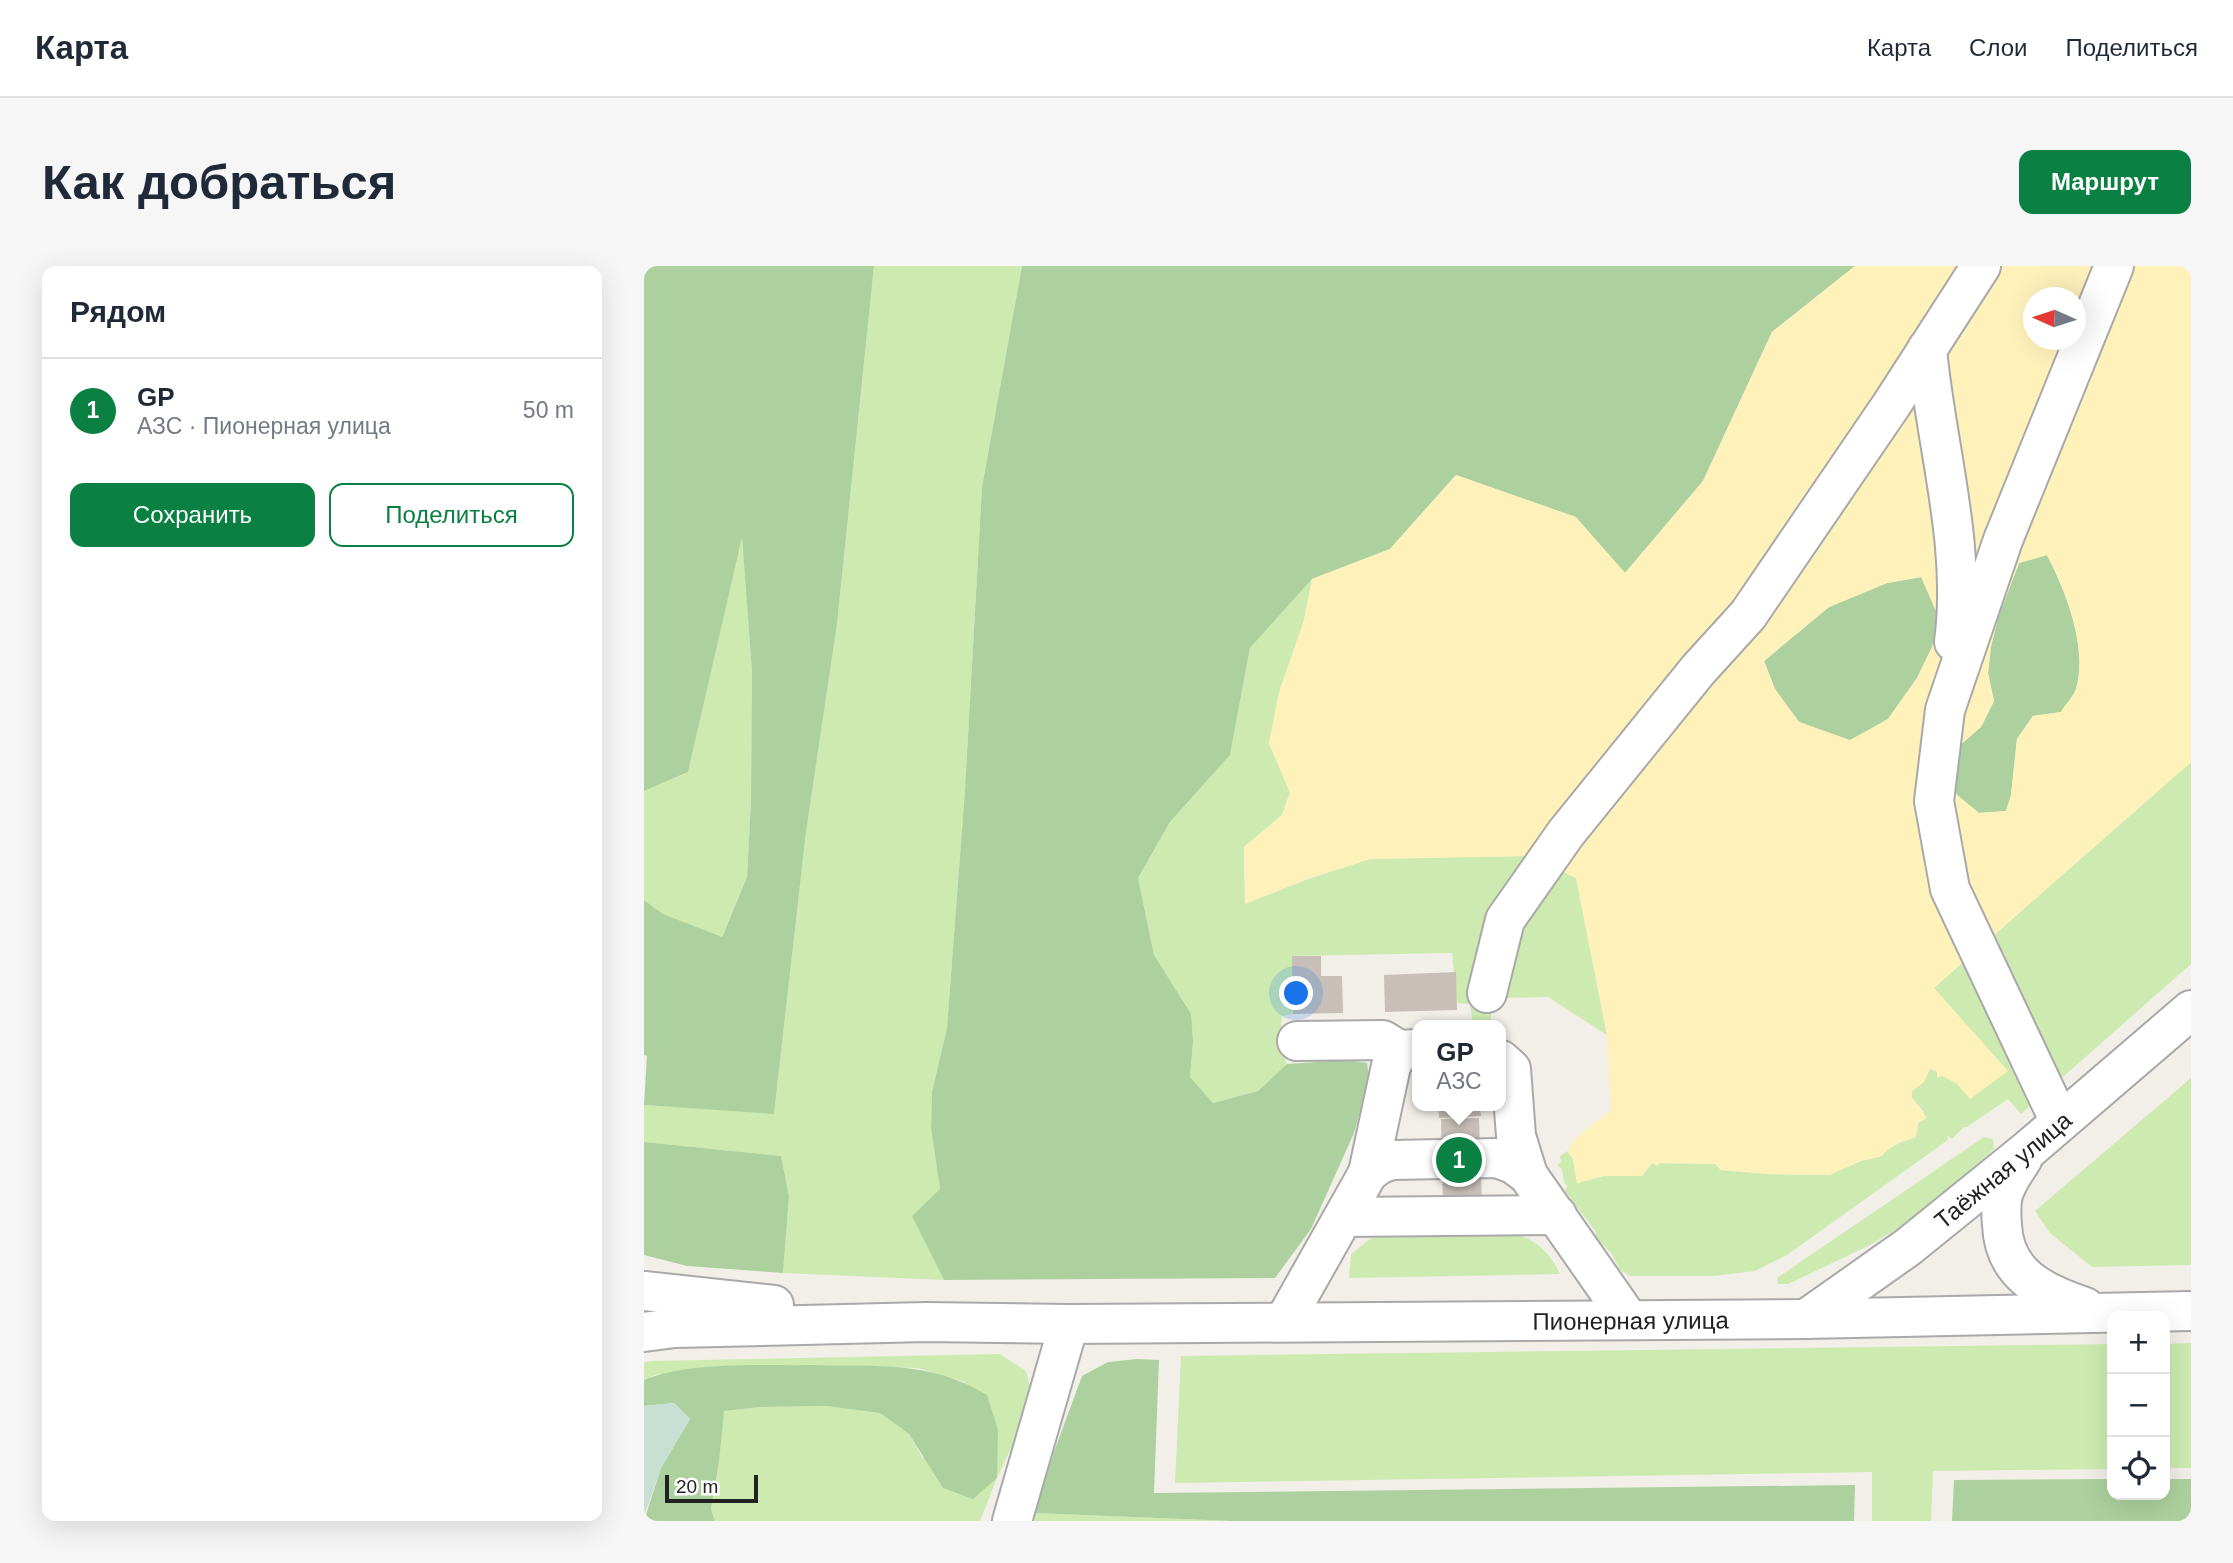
<!DOCTYPE html>
<html lang="ru">
<head>
<meta charset="utf-8">
<style>
	:root { --surface:#fff; --page:#f6f6f7; --text:#1f2937; --muted:#747a83; --line:#e0e1e3; --accent:#0b8043 }
	body { margin:0; font-family:Helvetica,sans-serif; background:var(--page); color:var(--text) }
	.controls { position:absolute; right:21px; bottom:21px; display:grid; overflow:hidden; border-radius:14px; box-shadow:0 7px 28px #0002 }
	.controls button { width:63px; height:63px; display:grid; place-items:center; padding:0; border:0; border-bottom:2px solid var(--line); background:var(--surface); color:var(--text); font:35px sans-serif }
	.compass { position:absolute; left:1379px; top:21px; width:63px; height:63px; border-radius:50%; background:var(--surface); box-shadow:0 7px 28px #0002; rotate:273deg }
	.scale { position:absolute; left:21px; bottom:18px; width:93px; box-sizing:border-box; padding-left:7px; border:4px solid #222; border-top:0; font-size:19px; line-height:24px; white-space:nowrap; color:#222; -webkit-text-stroke:5px #fff; paint-order:stroke }
	.you { position:absolute; left:653px; top:728px; width:24px; height:24px; margin:-18px; border:5px solid #fff; border-radius:50%; background:#1a73e8; box-shadow:0 0 0 10px #1a73e833 }
	.badge { display:grid; place-items:center; width:46px; height:46px; border-radius:50%; background:var(--accent); color:#fff; font-size:23px; font-weight:700 }
	.pin { position:absolute; translate:-50% -50%; border:4px solid #fff; box-shadow:0 2px 7px #0006 }
	.popup { position:absolute; left:768px; top:754px; width:94px; height:91px; box-sizing:border-box; display:grid; place-content:center; border-radius:14px; background:var(--surface); filter:drop-shadow(0 2px 5px #0005); font-size:23px; white-space:nowrap; color:var(--muted) }
	.popup b { font-size:26px; color:var(--text) }
	.popup::after { content:''; position:absolute; left:50%; top:100%; margin-left:-14px; border:14px solid transparent; border-top-color:var(--surface) }
	.list { margin:0; padding:0; list-style:none }
	h2 { display:flex; justify-content:space-between; align-items:center; height:91px; margin:0; padding:0 28px; font-size:30px }
	h2 small { font-size:23px; font-weight:400; color:var(--muted) }
	.list li { display:grid; grid-template-columns:46px 1fr auto; gap:21px; align-items:center; box-sizing:border-box; height:105px; padding:0 28px; border-top:2px solid var(--line) }
	.list b { display:block; font-size:26px; white-space:nowrap }
	.list p { margin:0; font-size:23px; white-space:nowrap; color:var(--muted) }
	.list em { font-size:23px; font-style:normal; color:var(--muted) }
	.actions { display:flex; gap:14px; padding:21px 28px }
	.actions a { flex:1; padding:16px 0; border:2px solid var(--accent); border-radius:14px; text-align:center; font-size:24px; color:var(--accent) }
	.actions .main { background:var(--accent); color:#fff }
	.icon { flex:none; width:38px; height:38px; fill:none; stroke:currentColor; stroke-width:2; stroke-linecap:round; stroke-linejoin:round }
	.map { position:relative; flex:none; width:1547px; height:1255px; overflow:hidden; border-radius:14px }
	header { display:flex; align-items:center; gap:42px; box-sizing:border-box; height:98px; padding:0 35px; background:var(--surface); border-bottom:2px solid var(--line) }
	header strong { font-size:33px }
	nav { display:flex; gap:38px; margin-inline-start:auto; font-size:24px }
	.intro { display:flex; align-items:center; justify-content:space-between; box-sizing:border-box; height:168px; padding:0 42px }
	h1 { margin:0; font-size:49px }
	.button { padding:18px 32px; border-radius:14px; background:var(--accent); color:#fff; font-size:24px; font-weight:700 }
	main { display:flex; gap:42px; padding:0 42px }
	aside { flex:1; background:var(--surface); border-radius:14px; box-shadow:0 7px 28px #0002 }
	.map>svg:first-child { display:block }
	.grass { fill:#cdebb0 }
	.forest { fill:#add19e }
	.wetland { fill:#c6e0d4 }
	.sand { fill:#fff1ba; fill-rule:evenodd }
	.building { fill:#c7bfb8 }
	.lines { fill:none; stroke-linecap:round; stroke-linejoin:round }
	.minor-casing { stroke:#a9a9a9; stroke-width:42 }
	.minor { stroke:#fff; stroke-width:38 }
	.labels { text-anchor:middle; dominant-baseline:central; stroke-width:6; stroke-linejoin:round; paint-order:stroke }
	.street-label { font-size:24px; fill:#222; stroke:#fff }
</style>
</head>
<body>
<header>
<strong>Карта</strong>
<nav><a>Карта</a><a>Слои</a><a>Поделиться</a></nav>
</header>
<div class="intro"><h1>Как добраться</h1><a class="button">Маршрут</a></div>
<main>
<aside>
<h2>Рядом<small></small></h2>
<ul class="list">
<li><span class="badge">1</span><div><b>GP</b><p>АЗС · Пионерная улица</p></div><em>50 m</em></li>
</ul>
<div class="actions"><a class="main">Сохранить</a><a>Поделиться</a></div>
</aside>
<div class="map">
<svg width="1547" height="1255" viewBox="0 0 1547 1255">
	<rect width="100%" height="100%" fill="#f2efe9"/>
	<path class="grass" d="M230 0H378L338 221 321 524 303 762 288 826 287 862 296 923 269 950 300 1014 139 1007 145 930 137 890 0 876V839L130 847 162 565 193 358Z
		M98 269 108 406 107 535 103 611 77 672 19 648 0 634V525L44 506Z
		M668 313 660 354 625 477 646 526 638 549 600 581 601 638 664 613 726 593 887 590 932 612 963 769 904 731 857 732 847 737V758L829 759 826 738 813 737 808 687 649 690V748L638 750 635 780 643 798 614 825 569 837 546 811 549 776 510 689 494 612 526 556 586 489 606 382Z
		M1547 496V698L1377 848 1364 833 1323 861H1320L1308 873 1303 869 1304 874 1143 989 1111 1005 1070 1010H986L976 1004 968 988 951 971 952 966 921 925 923 920 920 916 918 903 913 899 917 896 916 890 923 885 929 893 933 917 960 910H998L1008 897 1071 898 1077 904 1125 908 1185 909 1217 895 1238 890C1245 879 1260 875 1272 871L1274 857 1280 846 1268 832V825L1280 816 1286 802 1312 817 1289 722Z
		M1547 812V999L1448 1001 1406 967 1391 945Z
		M1340 871 1349 873 1350 883 1271 952 1226 979 1144 1018H1134L1133 1012Z
		M862 966C889 971 904 983 916 1008L705 1012 707 988 726 973 742 968Z
		M1547 1077V1202H1521V1078Z
		M1468 1078V1203L1289 1205 1287 1255H1228V1206L531 1217 537 1090Z
		M356 1088 382 1105 387 1125 378 1158 353 1212 336 1255H71L67 1243 75 1196 79 1145 117 1141 182 1140 236 1147 265 1168 279 1193 321 1116 274 1102 169 1099 68 1101 11 1109 0 1114V1097L6 1095Z
		M391 1247 587 1255H389Z"/>
	<path class="forest" d="M0 0H230L193 358 162 566 130 848 0 839 3 790 0 789V634L19 648 78 671 103 611 107 535 108 406 98 271 44 506 0 525Z
		M378 0H1211L1128 66 1059 215 981 307 931 251 812 209 746 283 668 313 606 382 586 489 526 556 494 612 510 689 547 748 549 776 546 811 569 837 614 825 643 798 702 794 723 797 725 812 710 867 667 963 631 1012 300 1014 268 950 296 923 287 862 288 826 303 762 321 524 338 221Z
		M1403 289C1422 326 1444 381 1432 423 1429 431 1421 439 1417 446L1389 450 1373 473 1367 529 1362 545 1335 547 1313 529 1303 504 1316 479 1337 461 1350 435 1344 407 1347 380 1354 352 1375 297Z
		M1278 311 1295 352 1288 381 1273 412 1244 453 1206 475 1155 456 1131 423 1120 395 1185 341 1243 317Z
		M0 876 137 890 145 930 139 1007 43 1000 0 989Z
		M493 1093 515 1094 510 1227 1211 1219 1210 1255H587L391 1247 410 1186 438 1110 464 1096Z
		M169 1099C233 1101 286 1094 343 1129L354 1164 353 1212 329 1233 299 1222 265 1168 236 1147 182 1140 117 1141 80 1145 75 1196 67 1243 71 1255H0L17 1202 46 1153 30 1137 0 1140V1114C47 1095 118 1100 169 1099Z
		M1468 1213V1229H1521V1213H1547V1255H1308L1310 1214Z"/>
	<path class="wetland" d="M30 1137 46 1153 17 1202 0 1251V1140Z"/>
	<path class="sand" d="M1211 0H1547V496L1290 722 1364 805 1326 833 1312 817 1298 810 1293 812V805L1286 803 1280 816 1268 825V832L1283 852 1274 857 1272 871C1261 875 1245 879 1238 890L1217 895 1185 909 1125 908 1077 904 1071 898 1016 897 1014 900 1008 897 998 910H959L933 917 929 893 923 885 932 872 967 844 963 769 932 612 887 590 726 593 663 613 601 638 600 581 638 549 646 527 625 477 635 426 660 354 668 313 746 283 812 209 932 251 981 307 1059 215 1128 66ZM1390 32H1432V74H1390ZM1403 289C1422 326 1444 381 1432 423 1429 431 1421 439 1417 446L1389 450 1373 473 1367 529 1362 545 1335 547 1313 529 1304 504 1316 479 1337 461 1350 435 1344 407 1347 380 1354 352 1375 297ZM1277 311 1295 352 1288 381 1273 412 1244 453 1206 474 1155 456 1131 423 1120 395 1185 341 1243 317Z"/>
	<path class="building" d="M648 690H677V710H698L699 747 649 748Z
		M812 706 813 744 741 746 740 709Z
		M794 840H836L837 850 795 852Z
		M835 852 838 937 799 939 797 853Z"/>
	<g class="lines">
		<defs>
			<g id="minor">
				<path d="M1283 83C1292 181 1323 278 1310 376"/>
				<path d="M843 727 861 654 922 567 1054 404 1104 349 1248 138 1337 0"/>
				<path d="M653 775 739 774 755 784"/>
				<path d="M857 794 867 803 872 870 884 909"/>
				<path d="M1416 856 1306 623 1290 535 1301 444 1359 274 1470 0"/>
				<path d="M1379 892C1373 902 1366 911 1362 921 1356 932 1357 947 1358 959 1360 1009 1399 1027 1441 1041"/>
				<path d="M724 907 747 800 755 784 773 783"/>
				<path d="M701 951 913 949"/>
				<path d="M0 1025 130 1039"/>
				<path id="s1" d="M1162 1053 1264 981 1385 883 1547 744"/>
				<path d="M640 1056 724 907 736 898 748 894 853 892 869 898 884 909 985 1054"/>
				<path id="s2" d="M0 1066 31 1062 282 1056 425 1058 1162 1053 1547 1045"/>
				<path d="M368 1255 425 1058"/>
			</g>
		</defs>
		<use href="#minor" class="minor-casing"/>
		<use href="#minor" class="minor"/>
	</g>
	<g class="labels">
		<g class="street-label">
			<text stroke="none"><textPath href="#s1" startOffset="247">Таёжная улица</textPath></text>
			<text stroke="none"><textPath href="#s2" startOffset="987">Пионерная улица</textPath></text>
		</g>
	</g>
</svg>
<div class="controls">
<button>+</button>
<button>−</button>
<button><svg class="icon" aria-label="locate" viewBox="0 0 24 24"><circle cx="12" cy="12" r="6"/><path d="M12 2v4M12 18v4M2 12h4M18 12h4"/></svg></button>
</div>
<svg class="compass" viewBox="-18 -18 36 36"><path d="M0-13l5 13h-10z" fill="#e53935"/><path d="M0 13l5-13h-10z" fill="#747a83"/></svg>
<div class="scale">20 m</div>
<div class="you"></div>
<div class="pin badge" style="left:815px;top:894px">1</div>
<div class="popup"><b>GP</b>АЗС</div>
</div>
</main>
</body>
</html>
